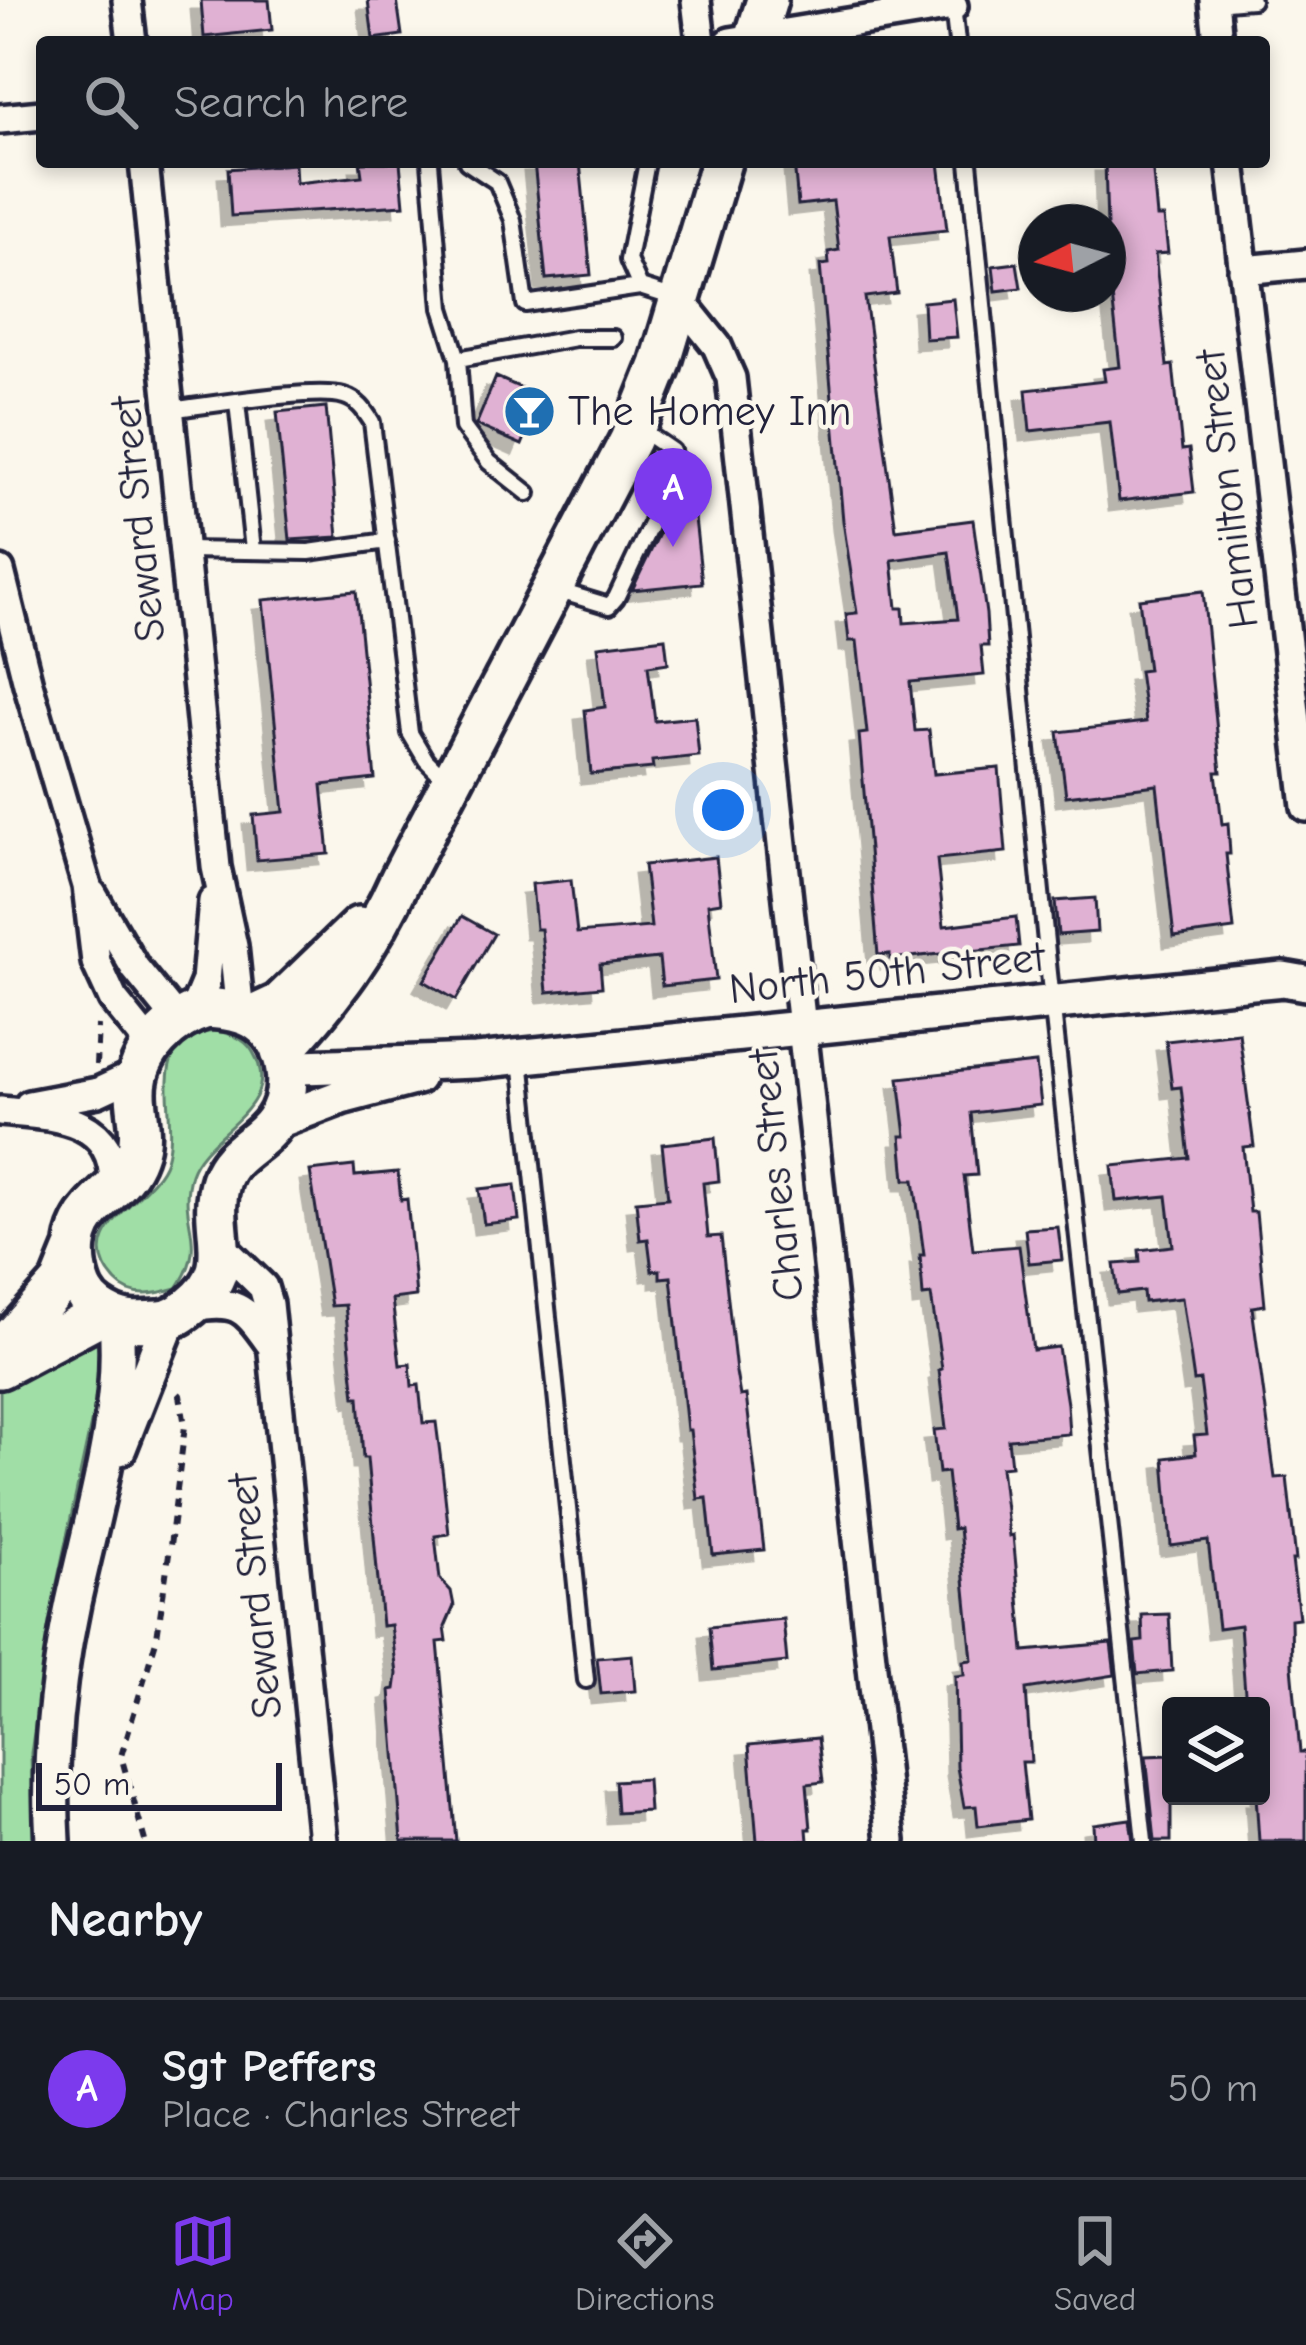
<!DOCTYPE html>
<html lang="en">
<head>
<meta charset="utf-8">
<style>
	:root { --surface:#171b24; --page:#20242c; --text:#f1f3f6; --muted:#9ea1a6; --line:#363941; --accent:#7c3aed }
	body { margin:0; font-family:"Comic Neue",sans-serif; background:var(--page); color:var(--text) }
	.controls { position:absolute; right:36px; bottom:36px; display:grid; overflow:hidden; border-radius:12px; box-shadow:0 6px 18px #0003 }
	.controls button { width:108px; height:108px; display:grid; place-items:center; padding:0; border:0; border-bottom:3px solid var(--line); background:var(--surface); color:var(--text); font:60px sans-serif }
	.compass { position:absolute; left:1018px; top:204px; width:108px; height:108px; border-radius:50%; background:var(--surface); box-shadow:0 6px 18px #0003; rotate:264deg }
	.scale { position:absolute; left:36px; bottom:30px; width:246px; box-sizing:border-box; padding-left:12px; border:6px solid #22223b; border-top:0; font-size:33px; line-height:42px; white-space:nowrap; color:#22223b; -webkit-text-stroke:9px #fbf7ec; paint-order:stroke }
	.you { position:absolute; left:723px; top:810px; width:42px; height:42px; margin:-30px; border:9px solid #fff; border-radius:50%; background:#1a73e8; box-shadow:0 0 0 18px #1a73e833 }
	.badge { display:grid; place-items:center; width:78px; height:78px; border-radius:50%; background:var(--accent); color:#fff; font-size:39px; font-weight:700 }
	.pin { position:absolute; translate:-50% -99px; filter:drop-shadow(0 3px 6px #0008) }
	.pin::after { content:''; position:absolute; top:63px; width:42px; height:36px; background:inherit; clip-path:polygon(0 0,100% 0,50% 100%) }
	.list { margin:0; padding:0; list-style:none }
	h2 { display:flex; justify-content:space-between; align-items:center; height:156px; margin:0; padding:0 48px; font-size:51px }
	h2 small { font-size:39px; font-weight:400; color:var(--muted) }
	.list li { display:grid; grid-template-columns:78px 1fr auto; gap:36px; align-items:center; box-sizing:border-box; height:180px; padding:0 48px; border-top:3px solid var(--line) }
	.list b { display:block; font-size:45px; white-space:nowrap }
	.list p { margin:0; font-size:39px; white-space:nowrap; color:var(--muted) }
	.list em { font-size:39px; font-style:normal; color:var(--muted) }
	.icon { flex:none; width:66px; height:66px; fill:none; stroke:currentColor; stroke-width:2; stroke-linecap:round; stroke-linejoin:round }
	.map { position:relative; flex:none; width:1306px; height:1841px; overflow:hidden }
	.search { position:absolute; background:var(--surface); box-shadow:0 6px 18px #0003; left:36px; right:36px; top:36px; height:132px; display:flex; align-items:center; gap:30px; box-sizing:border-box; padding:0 42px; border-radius:12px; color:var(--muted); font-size:45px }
	.sheet { height:336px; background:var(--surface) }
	nav { display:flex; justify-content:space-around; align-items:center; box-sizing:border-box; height:168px; border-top:3px solid var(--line); background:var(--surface); font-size:33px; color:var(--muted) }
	nav a { display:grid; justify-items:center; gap:6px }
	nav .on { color:var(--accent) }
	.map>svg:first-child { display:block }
	.green { fill:#a0dea6; stroke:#618070; stroke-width:3 }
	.building { fill:#e0b1d3; stroke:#22223b; stroke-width:3; fill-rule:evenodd; filter:url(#shadow) }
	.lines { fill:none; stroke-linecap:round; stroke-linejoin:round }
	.service-casing { stroke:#22223b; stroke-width:22 }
	.minor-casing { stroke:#22223b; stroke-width:36 }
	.tertiary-casing { stroke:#22223b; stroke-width:42 }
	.secondary-casing { stroke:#22223b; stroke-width:48 }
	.path { stroke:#22223b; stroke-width:6; stroke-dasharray:9 9; stroke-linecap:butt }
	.service { stroke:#fbf7ec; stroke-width:14 }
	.minor { stroke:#fbf7ec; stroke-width:27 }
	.tertiary { stroke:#fbf7ec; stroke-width:33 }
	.secondary { stroke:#fbf7ec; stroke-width:39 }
	.labels { text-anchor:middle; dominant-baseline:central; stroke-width:9; stroke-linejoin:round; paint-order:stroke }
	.poi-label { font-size:42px; fill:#22223b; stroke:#fbf7ec; text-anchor:start }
	.street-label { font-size:42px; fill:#22223b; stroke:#fbf7ec }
</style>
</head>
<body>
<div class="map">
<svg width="1306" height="1841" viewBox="0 0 1306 1841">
	<defs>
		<filter id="shadow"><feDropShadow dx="-10" dy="10" stdDeviation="0" flood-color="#0004"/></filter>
	</defs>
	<rect width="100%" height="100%" fill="#fbf7ec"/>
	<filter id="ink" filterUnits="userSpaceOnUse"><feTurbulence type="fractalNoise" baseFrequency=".00833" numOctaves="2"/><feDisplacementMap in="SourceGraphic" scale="24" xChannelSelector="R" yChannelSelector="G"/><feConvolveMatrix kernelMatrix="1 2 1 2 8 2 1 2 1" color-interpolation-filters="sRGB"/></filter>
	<g filter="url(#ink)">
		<path class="green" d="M215 1031C230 1033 245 1038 253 1052 286 1108 205 1131 191 1174 176 1223 211 1239 177 1288 156 1294 133 1300 116 1282 67 1230 153 1201 166 1160 181 1111 140 1041 215 1031Z
			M104 1333 107 1348 54 1597 31 1753 33 1841H0V1385Z"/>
		<path class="building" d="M201 0H269L272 30 204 37Z
			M368 0H397L402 35 373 39Z
			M360 162H400L404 205 231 216 228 169 295 164 296 183 362 176Z
			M534 162H580L591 275 546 279Z
			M794 162H939L947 230 890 236 897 293 865 297 896 530 973 520 986 614 988 646H981L984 675 910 682 915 731 929 730 934 774 999 768 1006 852 937 859 944 926 1016 917 1019 946 890 959V954L878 955 859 734 867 733 857 641H849L846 614 857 613 843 521 820 265 829 264 828 252 839 250 833 201 798 205ZM949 552 958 619 904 623 903 608H897L892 560Z
			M1105 162H1152L1157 217H1164L1168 253 1155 254 1167 366 1173 365 1182 450 1189 449 1194 492 1119 501 1110 422 1030 431 1026 390 1105 381 1103 369 1120 367 1108 259Z
			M1017 263 1021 288 996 291 993 266Z
			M953 299 957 337 925 339 923 302Z
			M496 377 542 397 522 445 476 425Z
			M326 407 338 537 290 540 277 412Z
			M694 509 702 583 632 590 670 511Z
			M356 591 375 779 322 785 329 854 257 860 253 815 284 812 263 600Z
			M1203 591 1221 772H1216L1222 824 1228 823 1230 854H1226L1234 929 1174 937 1157 785 1066 796 1058 732 1146 722 1139 671 1148 670 1139 599Z
			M665 638 668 663 648 666 655 721 695 717 699 756 652 761 653 768 591 774 585 710 605 707 598 646Z
			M716 857 721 902 708 904 716 980 662 986 659 958 600 964 602 987 547 992 541 929H536L532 884 571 880 577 933 651 927 644 865Z
			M1095 898 1097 932 1058 935 1055 901Z
			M462 916 494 934 456 1000 424 981Z
			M1239 1033 1254 1146 1243 1147 1250 1212H1256L1265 1305 1252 1307 1275 1478 1287 1477 1296 1560H1292L1299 1618 1291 1619 1292 1666 1300 1752H1306V1841H1259L1256 1796H1261V1706H1246L1240 1625 1218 1628 1208 1541 1171 1546 1164 1458 1196 1454 1194 1436 1207 1435 1200 1380 1194 1381 1182 1298 1144 1302 1143 1291 1118 1294 1114 1264 1140 1262 1139 1250 1173 1246 1167 1196 1116 1201 1112 1166 1189 1158 1181 1087 1172 1088 1166 1041Z
			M1036 1063 1041 1105 971 1113 977 1175 964 1176 973 1250 1019 1246 1033 1350 1058 1347 1067 1404 1069 1434 1008 1439 1011 1466 1001 1467 1009 1536 1013 1535 1024 1651 1111 1643 1115 1675 1026 1689 1031 1762H1022L1028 1820 978 1826 976 1806 964 1807 957 1767 955 1676 964 1675 963 1661 972 1660 959 1528 953 1529 947 1472 939 1473 934 1430 946 1429 939 1370 942 1369 931 1295 923 1296 920 1255H924L914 1180H905L901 1136H906L899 1078Z
			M715 1138 719 1181 703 1183 708 1237 721 1236 736 1372 740 1396 746 1395 764 1550 713 1555 707 1498 698 1499 690 1430H687L671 1277 660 1278V1270L652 1271 648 1239 640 1240 636 1201 668 1198 662 1144Z
			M354 1166 355 1176 398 1172 401 1200 407 1199 416 1296 392 1299 400 1365 410 1364 412 1386 419 1385 423 1423 436 1422 443 1477 449 1534 435 1536 440 1579 451 1591 454 1606 445 1627 447 1641 438 1642 456 1841H402L390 1690 395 1689 397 1674 391 1625 382 1626 367 1458H363L359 1397H355L345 1305 331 1306 310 1171Z
			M515 1185 519 1220 484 1224 479 1189Z
			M1058 1227 1062 1260 1029 1263 1025 1229Z
			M1169 1614 1172 1671 1137 1674 1134 1642 1143 1641 1142 1615Z
			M783 1619 787 1662 713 1670 709 1627Z
			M632 1655 635 1691 601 1694 597 1658Z
			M818 1738 823 1782 807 1784 811 1829H807L808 1841H757L749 1745Z
			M1171 1755V1841H1155L1146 1756Z
			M647 1779 649 1811 617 1813 615 1781Z
			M1130 1819 1133 1841H1094L1093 1824Z"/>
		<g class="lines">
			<defs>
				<path id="service" d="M1214 3 1252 0
					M953 6 957 42
					M430 162 442 308 458 359
					M467 162 497 182 513 220 525 304 640 287 678 299
					M969 162 1049 973 1144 1841
					M640 287 628 260 647 162
					M237 402 253 550
					M169 410C205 406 315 387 344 396 358 400 365 411 372 422L410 733 426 760 446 780
					M528 493 489 462 463 427 458 359 575 338H613
					M184 550 309 552 387 541
					M556 590 609 606 616 598 677 469 672 451 640 429
					M521 1059 586 1680"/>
				<path id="minor" d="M127 0 132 42
					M696 0 701 42
					M1214 0 1218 42
					M730 42 953 6
					M0 119 42 115
					M144 162 216 867 233 946 240 1013
					M1231 162 1306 807
					M1243 270 1306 264
					M680 300 717 346 731 378 891 1841
					M0 571 28 684 87 886 96 962 113 999 142 1035 148 1055
					M92 894 135 968 178 1021
					M193 1012 206 981 213 901
					M29 1105 98 1092 139 1073
					M0 1111C51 1116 114 1115 114 1184
					M222 1247 263 1287 268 1304 323 1841
					M190 1307C236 1300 243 1305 269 1342"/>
				<path id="tertiary" d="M285 1062 302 1067 476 1061 1283 979 1306 983
					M275 1122 341 1097 417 1077
					M119 1448 169 1321
					M53 1841C48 1759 56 1682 73 1603 93 1511 124 1415 116 1321"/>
				<path id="secondary" d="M754 42 767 0
					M207 1008C226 1010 244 1011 259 1022 289 1043 295 1092 275 1121 259 1145 231 1151 221 1180 205 1229 242 1266 191 1306 181 1314 171 1321 159 1321 134 1323 119 1323 99 1309 85 1299 80 1286 77 1271 65 1204 120 1201 136 1155 144 1134 136 1114 136 1092 136 1052 172 1018 207 1008Z
					M251 1017 279 1004 359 927
					M281 1052C332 999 371 945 401 878L630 440 660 365 721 162
					M0 1351 61 1283 74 1251
					M0 1368 104 1313"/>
			</defs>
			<use href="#service" class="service-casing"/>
			<use href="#minor" class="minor-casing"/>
			<use href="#tertiary" class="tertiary-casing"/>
			<use href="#secondary" class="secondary-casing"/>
			<path class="path" d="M96 1065 98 1025
				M145 1841 121 1756 157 1637 169 1554 185 1426 180 1395 173 1388"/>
			<use href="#service" class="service"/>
			<use href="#minor" class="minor"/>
			<use href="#tertiary" class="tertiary"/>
			<use href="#secondary" class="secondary"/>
		</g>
	</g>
	<defs>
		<symbol id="bar-disc" viewBox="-11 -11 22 22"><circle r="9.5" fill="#1f6fb2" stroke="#fbf7ec"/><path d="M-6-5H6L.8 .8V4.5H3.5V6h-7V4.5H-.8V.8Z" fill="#fff"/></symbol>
	</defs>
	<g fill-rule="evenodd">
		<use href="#bar-disc" x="500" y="382" width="59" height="59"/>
	</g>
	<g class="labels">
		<g class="poi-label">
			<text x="568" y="411">The Homey Inn</text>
		</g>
		<g class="street-label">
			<text transform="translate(1227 489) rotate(-97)">Hamilton Street</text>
			<text transform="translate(138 519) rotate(-96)">Seward Street</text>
			<text transform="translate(887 973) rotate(-6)">North 50th Street</text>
			<text transform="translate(776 1175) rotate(-96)">Charles Street</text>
			<text transform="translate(255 1596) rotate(-96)">Seward Street</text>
		</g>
	</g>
</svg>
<div class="controls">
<button><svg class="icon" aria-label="layers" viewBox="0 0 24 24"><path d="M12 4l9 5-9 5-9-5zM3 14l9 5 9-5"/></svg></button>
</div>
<svg class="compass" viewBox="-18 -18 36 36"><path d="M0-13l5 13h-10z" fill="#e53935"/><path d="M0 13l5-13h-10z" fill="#9ea1a6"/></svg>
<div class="scale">50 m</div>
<div class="you"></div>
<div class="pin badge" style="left:673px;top:547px">A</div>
<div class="search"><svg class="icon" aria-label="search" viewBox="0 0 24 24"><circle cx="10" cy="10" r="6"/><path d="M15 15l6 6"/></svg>Search here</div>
</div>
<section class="sheet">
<h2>Nearby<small></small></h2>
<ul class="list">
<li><span class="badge">A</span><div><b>Sgt Peffers</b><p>Place · Charles Street</p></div><em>50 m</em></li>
</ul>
</section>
<nav>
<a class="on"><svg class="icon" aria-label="map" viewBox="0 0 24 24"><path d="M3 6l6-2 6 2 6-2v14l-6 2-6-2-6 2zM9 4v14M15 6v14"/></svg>Map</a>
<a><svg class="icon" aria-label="directions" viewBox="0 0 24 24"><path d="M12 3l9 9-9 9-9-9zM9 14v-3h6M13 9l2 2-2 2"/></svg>Directions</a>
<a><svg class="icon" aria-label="saved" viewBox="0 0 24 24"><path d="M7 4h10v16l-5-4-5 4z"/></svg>Saved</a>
</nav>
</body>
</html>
